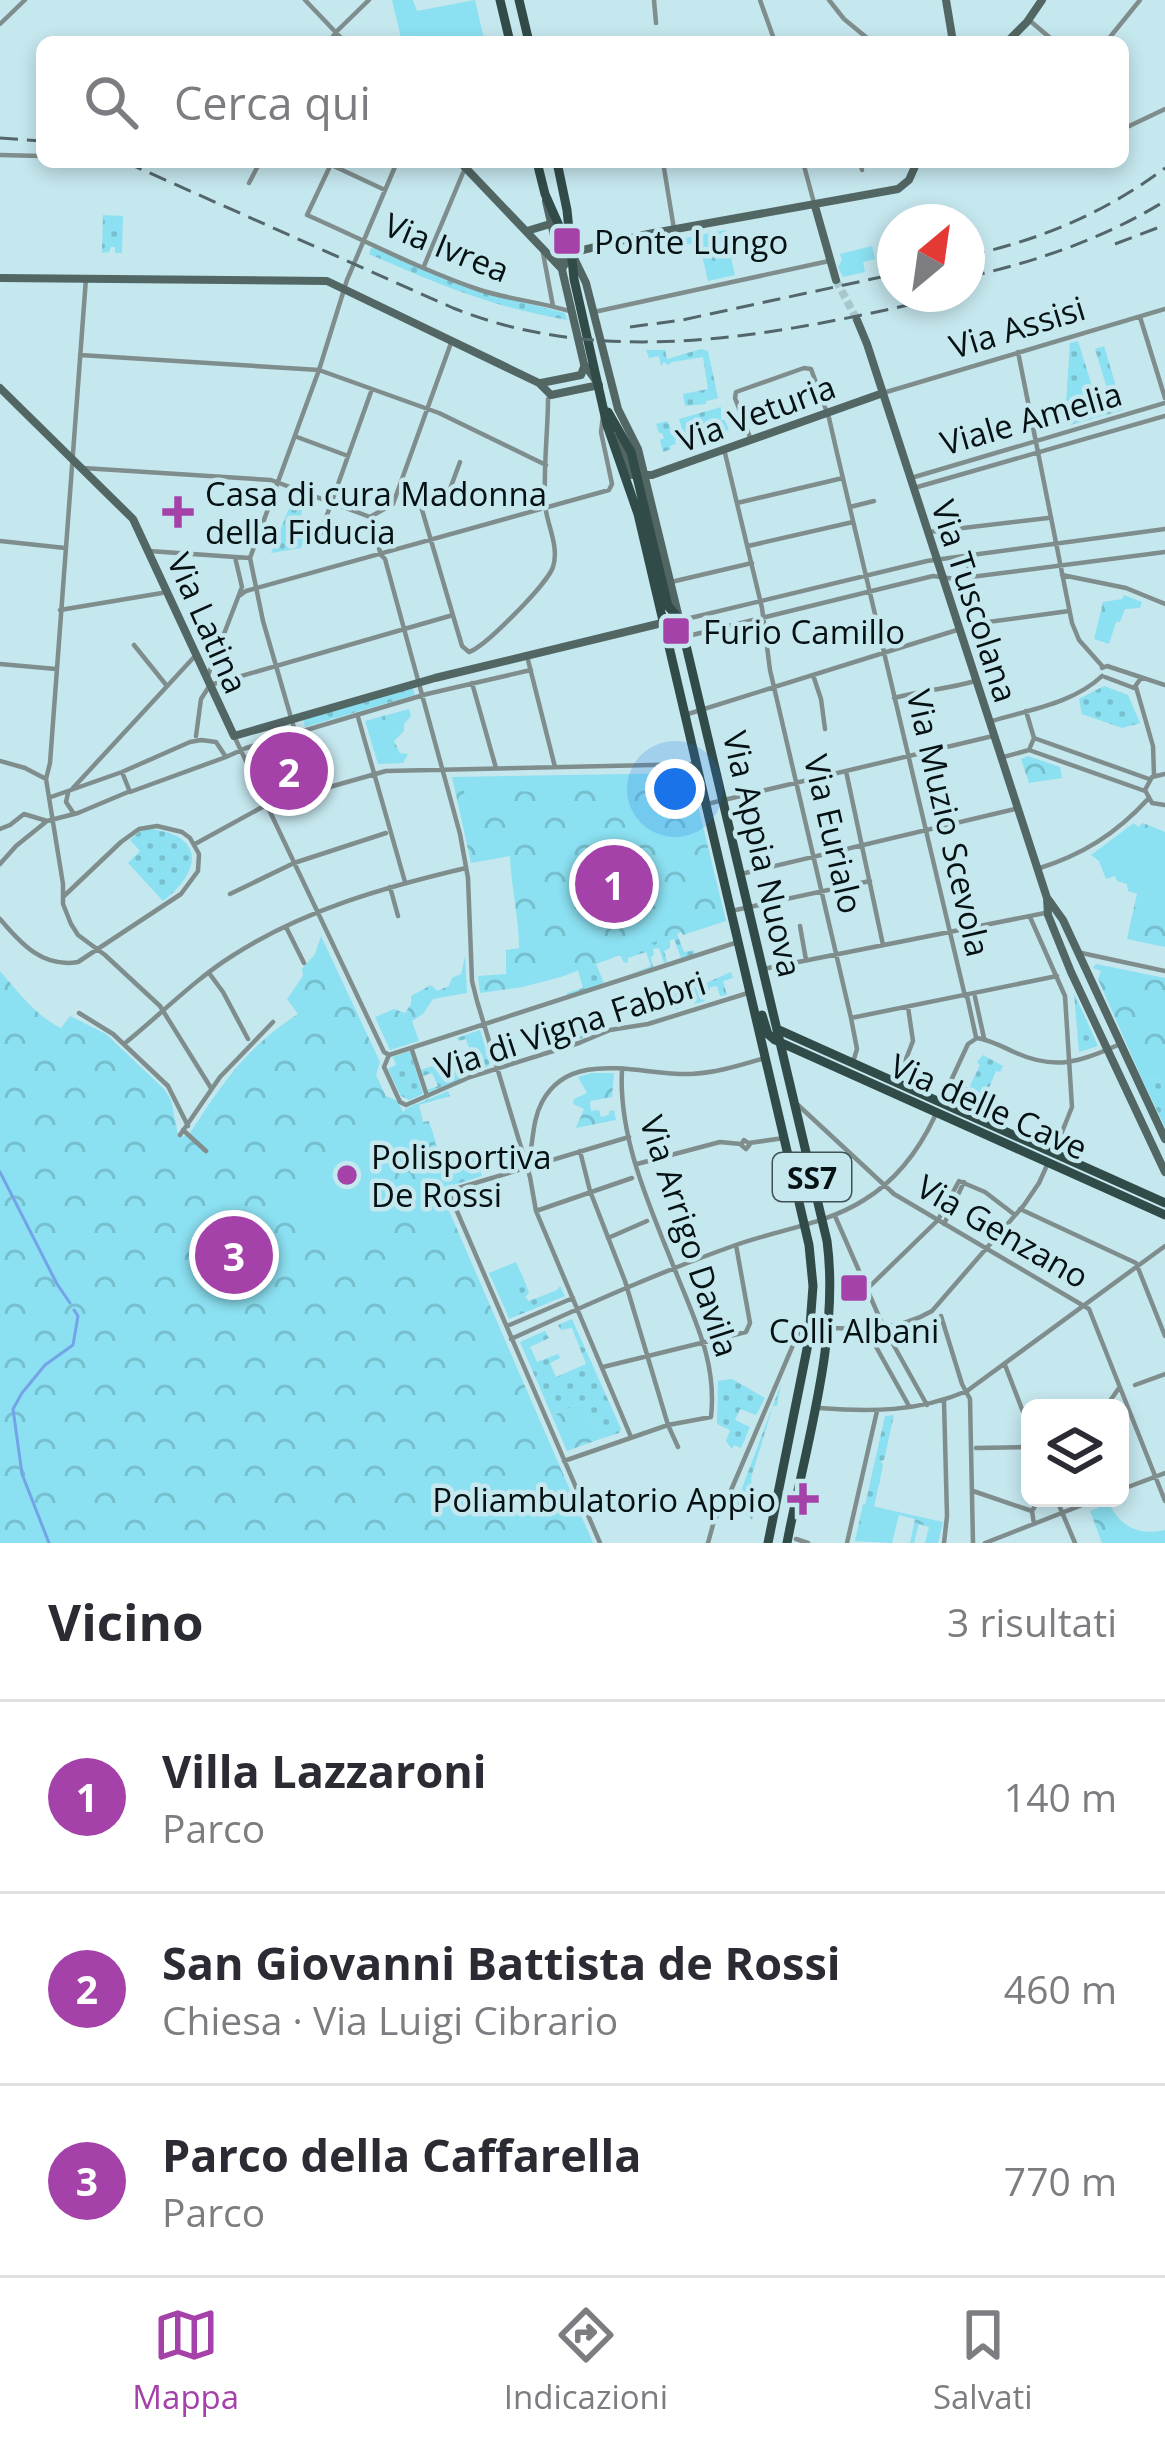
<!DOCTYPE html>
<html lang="it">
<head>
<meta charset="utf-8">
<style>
	:root { --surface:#fff; --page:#f7f7f7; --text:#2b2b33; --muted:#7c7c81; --line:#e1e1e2; --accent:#a442a9 }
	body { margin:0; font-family:"Open Sans",sans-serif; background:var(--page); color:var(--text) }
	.controls { position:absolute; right:36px; bottom:36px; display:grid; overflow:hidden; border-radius:18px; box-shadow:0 6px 18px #0003 }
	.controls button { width:108px; height:108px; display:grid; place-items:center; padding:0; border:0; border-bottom:3px solid var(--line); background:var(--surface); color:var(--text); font:60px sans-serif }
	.compass { position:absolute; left:877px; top:204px; width:108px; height:108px; border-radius:50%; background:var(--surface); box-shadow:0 6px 18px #0003; rotate:29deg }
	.you { position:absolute; left:675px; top:789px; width:42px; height:42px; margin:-30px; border:9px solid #fff; border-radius:50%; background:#1a73e8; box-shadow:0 0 0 18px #1a73e833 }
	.badge { display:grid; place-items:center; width:78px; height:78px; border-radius:50%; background:var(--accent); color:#fff; font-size:39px; font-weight:700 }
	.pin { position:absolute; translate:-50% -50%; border:6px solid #fff; box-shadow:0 3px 12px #0006 }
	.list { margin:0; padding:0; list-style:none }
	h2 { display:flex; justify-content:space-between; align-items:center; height:156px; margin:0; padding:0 48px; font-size:51px }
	h2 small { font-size:39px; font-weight:400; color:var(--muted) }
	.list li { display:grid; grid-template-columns:78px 1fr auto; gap:36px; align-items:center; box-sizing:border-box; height:192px; padding:0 48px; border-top:3px solid var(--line) }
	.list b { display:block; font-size:45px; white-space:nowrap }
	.list p { margin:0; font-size:39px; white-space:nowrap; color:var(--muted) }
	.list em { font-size:39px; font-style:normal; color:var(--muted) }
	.icon { flex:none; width:66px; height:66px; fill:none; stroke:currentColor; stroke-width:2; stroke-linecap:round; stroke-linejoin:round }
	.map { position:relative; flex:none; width:1165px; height:1543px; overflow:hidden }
	.search { position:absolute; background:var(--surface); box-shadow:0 6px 18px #0003; left:36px; right:36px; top:36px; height:132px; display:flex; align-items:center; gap:30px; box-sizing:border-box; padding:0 42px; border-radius:18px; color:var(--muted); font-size:45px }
	.sheet { height:732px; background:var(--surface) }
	nav { display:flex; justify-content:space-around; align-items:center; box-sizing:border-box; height:168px; border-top:3px solid var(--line); background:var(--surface); font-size:33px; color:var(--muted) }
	nav a { display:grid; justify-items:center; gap:6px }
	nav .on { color:var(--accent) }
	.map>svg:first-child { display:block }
	.grass { fill:url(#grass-dots) }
	.park { fill:url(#park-crowns) }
	.pitch { fill:#8be0f1 }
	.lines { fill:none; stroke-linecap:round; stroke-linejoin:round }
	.stream { stroke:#73a4e8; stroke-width:3 }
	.secondary-tunnel { stroke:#a8c7cd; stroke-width:8; stroke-dasharray:8 4; stroke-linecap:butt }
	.street { stroke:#7f8d8c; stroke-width:4.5 }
	.secondary { stroke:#526664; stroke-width:8 }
	.primary { stroke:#314b48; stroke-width:9 }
	.rail { stroke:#53676b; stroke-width:3; stroke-dasharray:18 9; stroke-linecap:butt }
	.poi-dot { fill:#a442a9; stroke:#c5e7ee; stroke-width:4.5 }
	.labels { text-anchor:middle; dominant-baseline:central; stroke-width:9; stroke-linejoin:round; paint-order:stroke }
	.shield { fill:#c5e7ee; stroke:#3f5155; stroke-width:3 }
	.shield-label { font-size:30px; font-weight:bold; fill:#051113 }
	.poi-label { font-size:33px; fill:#051113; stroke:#c5e7ee; text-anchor:start }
	.street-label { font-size:33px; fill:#051113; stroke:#c5e7ee }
</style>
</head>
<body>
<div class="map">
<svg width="1165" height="1543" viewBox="0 0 1165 1543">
	<defs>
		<pattern id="grass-dots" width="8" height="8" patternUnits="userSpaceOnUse" patternTransform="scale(3)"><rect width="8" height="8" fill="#8be0f1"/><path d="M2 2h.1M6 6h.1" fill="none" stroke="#76bfce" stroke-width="1.8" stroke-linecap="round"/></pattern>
		<pattern id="park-crowns" width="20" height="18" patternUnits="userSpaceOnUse" patternTransform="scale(3)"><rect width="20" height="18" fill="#8be0f1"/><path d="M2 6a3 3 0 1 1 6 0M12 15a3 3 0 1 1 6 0" fill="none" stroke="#76bfce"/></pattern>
	</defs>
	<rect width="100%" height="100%" fill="#c5e7ee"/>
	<path class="grass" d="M103 215 123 216 122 253H115V247H111L109 252 102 253Z
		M371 248H378L478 291 565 313 567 320C491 307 438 284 369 254Z
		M1078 341 1096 399 1072 407 1071 402H1068L1065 417 1070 343Z
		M1104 346 1123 410 1070 425 1072 407 1077 420 1113 408 1095 349Z
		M701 349 708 351 718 398 706 401V404L685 406 683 394 708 389 703 357 672 362 668 365 664 362 661 366 659 356 649 358 646 350H665L667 359Z
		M721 407V420H725L729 430 721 433 716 422 709 424 712 435 708 437 702 436 698 425 691 427 694 438 691 443 685 444 681 437 675 440 676 444 670 446 671 449 663 452 660 440 664 438 662 433H659L656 424 667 421 673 432 682 429 679 419Z
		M290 506 303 509 294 534 289 532 285 545 292 547 300 527 307 530 301 548 271 553Z
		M1104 686 1128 695 1140 723 1122 728 1082 714 1079 699Z
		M413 688 415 695 305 727 303 719Z
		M151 829C206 836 201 872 163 901L128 863 140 851 130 840 140 831Z
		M682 931 677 934 684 952 694 950 695 954 681 958 674 939 670 940V948L664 951 667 962 664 963 659 948 653 949 654 955 651 957 653 967 631 974 651 966 646 952 628 958V962L624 963 620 955 596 964 604 983 567 996V993L583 988 578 970 588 967 589 962Z
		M731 972 733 978 723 981 727 995 720 996 717 986 710 987V990L701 991 705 1001 695 1004 691 994 680 993 681 1008 675 1009 670 989 697 987Z
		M1074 993 1098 1046 1079 1052Z
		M580 1012 587 1023 589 1036 560 1046 557 1044 560 1036 548 1035 541 1030Z
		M480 1030 490 1064 486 1068 482 1054 472 1056 475 1071 471 1072 467 1060 470 1058 467 1056V1059L456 1062 460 1080 428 1092 427 1090 438 1086 432 1073 423 1076 421 1070 453 1059 461 1051 469 1048 466 1039 458 1041 457 1038Z
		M410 1051 423 1094 409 1100 401 1096 388 1069 396 1065 393 1057Z
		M983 1055 1003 1066 1000 1072 996 1071 986 1095 988 1098 983 1104 963 1093 966 1087 969 1088 980 1065 977 1062Z
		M1141 1077 1165 1081V1127Z
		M448 1091 450 1096 419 1105 423 1122 429 1121 441 1159 474 1150 482 1176 441 1189 405 1109Z
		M523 1277 529 1293 525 1297 529 1301 557 1290 560 1286 565 1296 509 1319 505 1309 522 1301 515 1280Z
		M572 1319 621 1429 619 1433 600 1439 583 1402 552 1416 520 1342 545 1331 549 1338 530 1347 537 1362 558 1354 560 1358 550 1363 556 1377 586 1364 572 1328 561 1330 558 1325Z
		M732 1379 765 1398 756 1415 740 1409 735 1420 750 1427 741 1448 734 1445 732 1449 726 1441 730 1430 717 1424 718 1381Z
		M781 1384 777 1406H773L751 1478 752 1488 764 1494 756 1500 752 1520 749 1516 731 1508 737 1490 741 1491Z
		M894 1415 884 1460 881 1461 883 1466 874 1507 865 1505 885 1416Z"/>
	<path class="park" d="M725 230 735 275 708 281 699 242 667 248 665 242Z
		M1124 595 1142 602 1140 608 1125 609 1120 622H1116L1109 644 1094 639 1103 602 1122 599Z
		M409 709 411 716 404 724V731L394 741 400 753 408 754 403 763 378 764 365 721Z
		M1028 756 1060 767 1062 778 1029 783 1021 759Z
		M690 773 726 921 683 935 681 932 561 977 522 987 480 993 478 976 506 974V950L519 948C519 917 511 887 510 856L471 863 455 790 495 780 566 794V775Z
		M1134 823 1138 827 1143 823 1165 832V947L1127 939 1137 894 1128 891 1127 884 1117 881 1115 876 1106 879 1099 861 1091 855Z
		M321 936 380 1062 376 1075 386 1096 398 1101 403 1112 415 1104 423 1124 427 1123 451 1184 440 1190 593 1543H0V971C18 992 36 1016 61 1028L70 1016 106 1034 164 1089 171 1100 178 1134 182 1137 190 1133C223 1082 246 1048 298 1014L287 999 303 976 302 969 315 954Z
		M465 956 467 993 433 999 423 1014 412 1021 419 1041 390 1050 375 1017 394 1009 405 1013 411 1004V996L431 985 437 991 449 986 452 978 461 974Z
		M1096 964 1165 978V1081L1141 1077 1098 979 1101 971 1093 968Z
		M591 1073H614L612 1097 590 1101 591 1111 599 1110 601 1117 609 1115V1111L614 1110 616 1120 576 1128 584 1109 573 1104 574 1099 587 1093 578 1077Z
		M583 1402 600 1439 567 1451 552 1416Z
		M1109 1503C1120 1527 1139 1536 1165 1530V1543H1102L1090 1511Z
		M863 1504 943 1522 938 1543H925L929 1527 919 1524 914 1543H910L915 1519 899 1515 892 1543 855 1541Z"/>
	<path class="pitch" d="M392 0H413L417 11 475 0 484 39 452 42 451 39 440 42H402Z
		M872 246 875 259 863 262 865 272 843 277 838 267 842 260 840 254Z
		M566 775V795L497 789V798L469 806 464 792 465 789 455 790 452 777Z
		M1127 827 1165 848V896L1106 864Z
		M386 1112C398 1137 385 1201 382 1230L368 1241 299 1233 308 1172 316 1168 341 1132Z
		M516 1262 523 1277 516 1281 523 1301 505 1309 489 1273Z
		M864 1508 878 1511V1515L880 1511 893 1514 887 1542 857 1539Z"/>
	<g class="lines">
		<path class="stream" d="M0 1172 57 1284 70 1303
			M49 1543 22 1474 13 1409 22 1393 45 1365 73 1345 78 1316 74 1310"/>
		<path class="secondary-tunnel" d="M836 280 857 320"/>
		<path class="street" d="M305 0 345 42
			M654 0 656 23
			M760 0 775 42
			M829 0 844 19 872 42
			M1029 20 1055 42
			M0 24 25 0
			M329 42 336 32 369 0
			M1106 42 1140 0
			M1123 129 1165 109
			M0 155 42 156
			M325 162 385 190
			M332 162 307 215C364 240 421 270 480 290 511 300 542 302 572 312
			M663 162 674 229
			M803 162 814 203
			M860 162 862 170
			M249 183 260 162
			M543 253 553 306
			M424 266 465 168
			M86 278 50 763 46 779 63 884V904L71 924 78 935 105 955 160 1006 211 1088
			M594 312 829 261
			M1140 317 1165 398
			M1018 352 1072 623 1079 640 1103 667
			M80 355 319 370 439 413 546 465
			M883 393 1165 309
			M297 437 348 456
			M751 440 735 398 736 392 804 368 811 369 829 418 837 453 965 996
			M724 449 762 608 770 670 851 1018 857 1049 853 1062
			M83 468 271 480 370 517
			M911 478 1165 403
			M467 484 424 497 420 503 462 646 469 652C485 647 548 583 553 567 559 548 549 529 546 511 542 477 548 434 548 399L551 395
			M914 488 1165 416
			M450 489 460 462
			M737 503 843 478
			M850 507 874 501
			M370 517 381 555 385 559 460 834 468 878 472 981 477 1001 530 1177 536 1211 631 1437
			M370 517 393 504 451 343
			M929 532 1048 518
			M0 541 65 548
			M317 543 372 389
			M748 546 853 522
			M149 551 250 558
			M969 555 968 565 972 577
			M250 558 319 370 347 280 397 162
			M250 558 263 621 312 790
			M1062 575 1126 588 1165 604
			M671 582 752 563
			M239 596 246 591 609 490 612 484 601 432 603 416
			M60 610 162 593
			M682 620 927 561 1165 529
			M973 624 1069 611
			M669 633 676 637H684L933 576 955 579 1165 552
			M134 645 167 686
			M527 656 555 767
			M0 664 56 669
			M1102 668 1107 666 1165 685
			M813 675 821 699 825 729
			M1105 677 1134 688 1141 678
			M207 678 242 587 235 557
			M472 683 496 768
			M1136 687 1153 746 1154 775
			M894 698C922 690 949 689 975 681
			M688 714 957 630
			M358 717 405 882
			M992 721C1028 710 1074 703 1102 676
			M196 736 201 699 210 685 453 615
			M235 738 384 1052 389 1055
			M1034 738 1149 779
			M1029 750 1145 791
			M226 757 246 748 427 694 531 670
			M1000 758 1029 750 1034 738 1026 711
			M0 761 25 768 46 779
			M846 771 883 945
			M1165 774 1152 777 1145 790 1152 803 1165 805
			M73 788 195 656
			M68 793 66 802 74 814
			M51 797 122 772 190 742 201 740 216 742 226 757 130 792 122 772
			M707 804 993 736
			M0 829 10 825 24 814 47 821
			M195 844 266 805 386 771 696 764
			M0 864 16 846 47 821 78 813 128 792
			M1037 869C1082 855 1116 834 1148 799
			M741 874 1015 809
			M390 887 398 916
			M230 894 294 863 386 833
			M731 911 870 881
			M1030 917 1065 996 1072 1107 1054 1152
			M0 919C21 944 43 968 78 962L181 894 198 871 199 854 190 838 182 832 157 826 139 829 121 842 63 897
			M800 926 806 960
			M286 927 304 963
			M1077 952 1165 971
			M763 969 1045 913
			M209 973 223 992 248 1039
			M967 996 976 1037
			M975 997 984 1038
			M79 1013 113 1034 168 1086 188 1126
			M851 1018 1057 976
			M977 1038C990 1040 1001 1046 1014 1052 1055 1071 1079 1062 1118 1045
			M124 1044C160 1015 194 980 232 956 303 910 385 887 466 868
			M412 1050 427 1096
			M389 1055 384 1067 400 1102 406 1105 470 1077 579 1043 610 1030 648 1024 748 993
			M389 1055 738 942
			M897 1082 913 1041 908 1007
			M942 1100 968 1044 977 1038
			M798 1105 894 1194 1089 1309 1165 1501
			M183 1130 206 1151
			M180 1135 220 1077 273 1022
			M744 1140 750 1144 746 1149 741 1145Z
			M749 1143 784 1138
			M580 1151 590 1191 625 1281 668 1425 678 1447
			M637 1164 720 1142 741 1144
			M527 1167C534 1145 531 1123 542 1102 571 1047 642 1076 691 1074 716 1073 741 1065 765 1058
			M1020 1209 1136 1263 1165 1336
			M536 1211 632 1178
			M835 1216 884 1328 927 1405
			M944 1224 964 1182
			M608 1238 647 1221
			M866 1290 938 1220 959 1181 985 1192 1015 1215
			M941 1316 962 1384 970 1399 973 1543
			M507 1326 573 1298
			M865 1327 909 1406
			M511 1339C584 1306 657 1273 733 1246 776 1230 825 1225 864 1200 897 1180 919 1150 935 1116
			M1005 1365 1030 1430
			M603 1367 746 1332 750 1323 736 1245
			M1135 1385 1165 1374
			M819 1408C871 1412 918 1412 967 1391L1165 1246
			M1105 1408 1119 1388
			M976 1448 1030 1447
			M564 1461 668 1425 711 1417C717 1364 696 1323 677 1275 652 1211 618 1140 622 1070
			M1120 1490 1165 1473
			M973 1491 1032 1511
			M1056 1498 1075 1543
			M1034 1524 1032 1511 1040 1498
			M796 1539 808 1543
			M600 1543 450 1195 455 1189 629 1137
			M708 1543 714 1521 729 1495 799 1331 811 1327C852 1329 895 1333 932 1311L1024 1205 1039 1183 1048 1163
			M847 1543 877 1411
			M944 1543 947 1516 944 1401
			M985 1543 1100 1498"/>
		<path class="secondary" d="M946 0 953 42
			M1007 42 1027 22 1042 0
			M460 162 561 268
			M815 206 836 280
			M527 231 550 224
			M572 254 586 283 618 409 638 449 679 618
			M562 269 571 253 648 234 898 189 909 180 917 162
			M0 278 327 281 539 383 551 395 599 385 584 364 546 201
			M857 320 867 344 1047 898 1048 915 1071 972 1165 1172
			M541 383 581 375 584 367
			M0 388 133 519 234 736 435 678 662 623
			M618 437 632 475H652L883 393
			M1048 899 1063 920 1165 1139"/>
		<path class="primary" d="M500 0 510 42
			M519 0 529 42
			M537 162 545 194 569 248
			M557 162 567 210 574 279 607 425 638 514 809 1245 813 1286 809 1339 768 1543
			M608 412 631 452 668 606 680 620 827 1241C840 1337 805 1448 787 1543
			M762 1015 768 1034 775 1040 1165 1215
			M777 1029 1165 1203"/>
		<path class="rail" d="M0 138 42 141
			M125 162 453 308C615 373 794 331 957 294
			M1115 244 1165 225
			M967 256C1040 240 1105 213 1165 168
			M967 277C1036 262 1105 238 1165 201
			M630 327 682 320 895 274"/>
	</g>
	<g class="poi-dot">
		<rect x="552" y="226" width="30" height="30" rx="6"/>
		<path d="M172 494h12v12h12v12h-12v12h-12v-12h-12v-12h12z"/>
		<rect x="661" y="616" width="30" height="30" rx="6"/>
		<circle cx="347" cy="1175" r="12"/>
		<rect x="839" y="1273" width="30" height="30" rx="6"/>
		<path d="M797 1481h12v12h12v12h-12v12h-12v-12h-12v-12h12z"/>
	</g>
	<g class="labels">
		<rect class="shield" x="773" y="1153" width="78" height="48" rx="9"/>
		<g class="shield-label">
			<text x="812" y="1177">SS7</text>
		</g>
		<g class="poi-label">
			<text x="594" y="241">Ponte Lungo</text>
			<text x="205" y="493">Casa di cura Madonna<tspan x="205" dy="38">della Fiducia</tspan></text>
			<text x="703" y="631">Furio Camillo</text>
			<text x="371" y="1156">Polisportiva<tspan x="371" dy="38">De Rossi</tspan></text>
			<text x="854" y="1330" text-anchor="middle">Colli Albani</text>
			<text x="776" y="1499" text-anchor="end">Poliambulatorio Appio</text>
		</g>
		<g class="street-label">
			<text transform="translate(447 247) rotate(22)">Via Ivrea</text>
			<text transform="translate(1017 327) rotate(-17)">Via Assisi</text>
			<text transform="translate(756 413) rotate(-20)">Via Veturia</text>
			<text transform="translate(1031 418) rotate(-16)">Viale Amelia</text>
			<text transform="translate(975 601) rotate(72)">Via Tuscolana</text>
			<text transform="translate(208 623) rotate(66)">Via Latina</text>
			<text transform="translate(949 823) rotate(77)">Via Muzio Scevola</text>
			<text transform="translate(834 834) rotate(77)">Via Eurialo</text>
			<text transform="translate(763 854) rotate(77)">Via Appia Nuova</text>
			<text transform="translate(570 1025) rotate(-18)">Via di Vigna Fabbri</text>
			<text transform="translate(989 1106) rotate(24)">Via delle Cave</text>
			<text transform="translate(1003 1231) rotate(30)">Via Genzano</text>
			<text transform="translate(690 1236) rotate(72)">Via Arrigo Davila</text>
		</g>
	</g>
</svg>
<div class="controls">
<button><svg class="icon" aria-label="layers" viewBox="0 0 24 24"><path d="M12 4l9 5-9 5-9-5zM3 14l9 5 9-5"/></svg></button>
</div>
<svg class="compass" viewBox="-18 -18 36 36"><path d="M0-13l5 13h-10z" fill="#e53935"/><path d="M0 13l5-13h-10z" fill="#7c7c81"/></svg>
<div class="you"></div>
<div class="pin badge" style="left:614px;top:884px">1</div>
<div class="pin badge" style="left:289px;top:771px">2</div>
<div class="pin badge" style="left:234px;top:1255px">3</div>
<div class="search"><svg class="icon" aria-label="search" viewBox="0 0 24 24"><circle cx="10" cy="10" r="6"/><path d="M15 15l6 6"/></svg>Cerca qui</div>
</div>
<section class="sheet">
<h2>Vicino<small>3 risultati</small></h2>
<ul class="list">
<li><span class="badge">1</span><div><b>Villa Lazzaroni</b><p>Parco</p></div><em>140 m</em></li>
<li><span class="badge">2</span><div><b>San Giovanni Battista de Rossi</b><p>Chiesa · Via Luigi Cibrario</p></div><em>460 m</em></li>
<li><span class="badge">3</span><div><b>Parco della Caffarella</b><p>Parco</p></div><em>770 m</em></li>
</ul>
</section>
<nav>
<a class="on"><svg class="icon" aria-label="map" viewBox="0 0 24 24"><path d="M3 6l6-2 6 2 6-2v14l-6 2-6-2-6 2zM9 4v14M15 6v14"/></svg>Mappa</a>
<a><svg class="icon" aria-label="directions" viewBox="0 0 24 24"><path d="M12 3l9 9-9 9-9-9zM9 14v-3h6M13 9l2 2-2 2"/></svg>Indicazioni</a>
<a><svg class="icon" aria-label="saved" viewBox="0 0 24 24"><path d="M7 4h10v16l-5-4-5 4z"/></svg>Salvati</a>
</nav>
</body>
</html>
